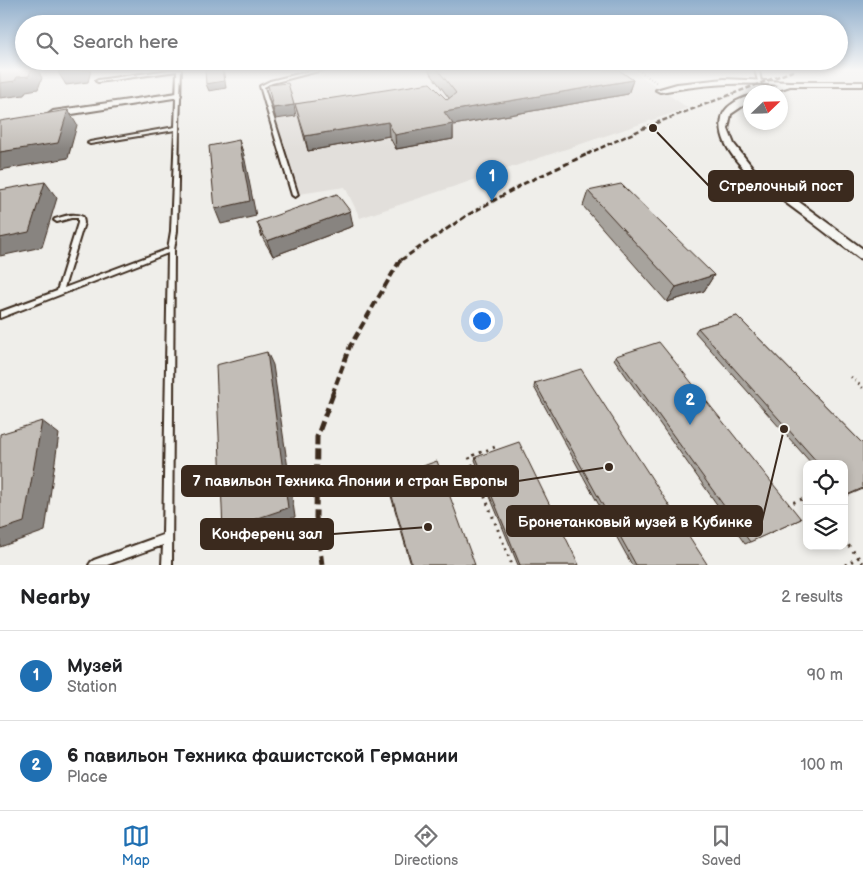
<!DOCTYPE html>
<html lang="en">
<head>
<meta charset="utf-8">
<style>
	:root { --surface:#fff; --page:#f2f2f2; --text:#202124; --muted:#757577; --line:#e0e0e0; --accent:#1f6fb2 }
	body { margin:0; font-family:"Balsamiq Sans",sans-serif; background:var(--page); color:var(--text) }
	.controls { position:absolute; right:15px; bottom:15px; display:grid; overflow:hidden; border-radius:10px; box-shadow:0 2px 8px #0003 }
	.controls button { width:45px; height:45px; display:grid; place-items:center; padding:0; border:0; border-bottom:1px solid var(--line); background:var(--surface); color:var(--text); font:25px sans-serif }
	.compass { position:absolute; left:743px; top:85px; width:45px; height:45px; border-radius:50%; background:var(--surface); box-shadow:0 2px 8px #0003; rotate:67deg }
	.you { position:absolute; left:481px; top:320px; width:18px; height:18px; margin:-12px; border:4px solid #fff; border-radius:50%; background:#1a73e8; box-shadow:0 0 0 8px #1a73e833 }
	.badge { display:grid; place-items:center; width:32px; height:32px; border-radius:50%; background:var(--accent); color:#fff; font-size:16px; font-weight:700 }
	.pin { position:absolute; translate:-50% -41px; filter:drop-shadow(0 1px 2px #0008) }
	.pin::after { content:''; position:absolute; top:26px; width:18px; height:15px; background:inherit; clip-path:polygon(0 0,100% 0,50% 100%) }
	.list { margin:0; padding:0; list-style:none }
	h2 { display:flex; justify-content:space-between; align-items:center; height:65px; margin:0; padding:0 20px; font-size:21px }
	h2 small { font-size:16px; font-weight:400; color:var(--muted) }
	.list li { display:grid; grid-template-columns:32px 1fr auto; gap:15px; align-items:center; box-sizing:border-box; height:90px; padding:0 20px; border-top:1px solid var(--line) }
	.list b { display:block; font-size:19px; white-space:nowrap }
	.list p { margin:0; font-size:16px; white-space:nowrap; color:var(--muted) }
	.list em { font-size:16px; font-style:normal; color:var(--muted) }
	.icon { flex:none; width:28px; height:28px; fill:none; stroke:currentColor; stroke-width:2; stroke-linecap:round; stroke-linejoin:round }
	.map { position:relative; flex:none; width:863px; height:565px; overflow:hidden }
	.search { position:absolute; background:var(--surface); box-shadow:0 2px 8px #0003; left:15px; right:15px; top:15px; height:55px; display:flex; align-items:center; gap:12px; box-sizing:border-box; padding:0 18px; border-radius:28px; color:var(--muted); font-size:19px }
	.sheet { height:245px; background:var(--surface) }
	nav { display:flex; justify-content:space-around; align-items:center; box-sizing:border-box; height:70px; border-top:1px solid var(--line); background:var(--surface); font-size:14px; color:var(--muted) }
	nav a { display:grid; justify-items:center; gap:2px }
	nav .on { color:var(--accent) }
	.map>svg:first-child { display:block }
	.built { fill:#e2dfdb }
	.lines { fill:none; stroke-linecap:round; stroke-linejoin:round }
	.service-casing { stroke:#3b2a1e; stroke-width:4 }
	.minor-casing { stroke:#3b2a1e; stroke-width:4 }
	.path-far2 { stroke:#3b2a1e; stroke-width:2; stroke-dasharray:0.5 2.5; stroke-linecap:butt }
	.path-far1 { stroke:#3b2a1e; stroke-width:2.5; stroke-dasharray:1 4; stroke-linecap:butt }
	.path { stroke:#3b2a1e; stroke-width:3; stroke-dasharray:2 5; stroke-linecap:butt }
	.service { fill:#f6f6f2; fill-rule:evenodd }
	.minor { fill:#f6f6f2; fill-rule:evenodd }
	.rail-far3 { stroke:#3b2a1e; stroke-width:2.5; stroke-dasharray:5 2.5; stroke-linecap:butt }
	.rail-far2 { stroke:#3b2a1e; stroke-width:3; stroke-dasharray:6 3; stroke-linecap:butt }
	.rail-far1 { stroke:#3b2a1e; stroke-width:4; stroke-dasharray:8 4; stroke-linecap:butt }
	.rail { stroke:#3b2a1e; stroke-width:5; stroke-dasharray:10 5; stroke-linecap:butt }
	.wall { fill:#a7a39d; stroke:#3b2a1e }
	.shaded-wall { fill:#888480; stroke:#3b2a1e }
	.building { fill:#c2bdb7; stroke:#3b2a1e }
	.leader { fill:none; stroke:#3b2a1e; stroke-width:2 }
	.callout-dot { fill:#3b2a1e; stroke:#f6f6f2; stroke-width:2 }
	.callout { fill:#3b2a1e; stroke:#3b2a1e; stroke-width:2 }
	.callout-label { font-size:15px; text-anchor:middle; font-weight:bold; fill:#fff }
</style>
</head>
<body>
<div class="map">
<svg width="863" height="565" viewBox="0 0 863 565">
	<rect width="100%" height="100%" fill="#efeeea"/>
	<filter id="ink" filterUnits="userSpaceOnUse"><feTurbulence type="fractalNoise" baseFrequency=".02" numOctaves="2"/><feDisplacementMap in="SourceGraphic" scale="10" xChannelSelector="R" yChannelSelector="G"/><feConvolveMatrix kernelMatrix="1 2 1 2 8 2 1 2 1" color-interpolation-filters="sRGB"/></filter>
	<g filter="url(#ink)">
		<path class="built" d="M354 70H632L688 108 360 218 345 187 299 194 265 88 269 84Z"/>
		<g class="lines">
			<defs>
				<path id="service" d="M169 70H181L179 127 180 128 179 129 177 231 174 250 172 565H162L163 545 107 565H89L91 562 94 560 163 535 168 253 0 318V312L57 291 78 223V218H71L57 222 54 220 55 219C65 216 74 212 83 217L84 223 64 288 168 249 171 231 175 130 90 144 88 143 90 142 175 127 177 71 98 82 96 81 98 80Z
					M315 70H322L272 83 264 87 298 195 295 197 292 195 260 86 270 81Z
					M755 70H759L761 82 758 81Z"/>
				<path id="minor" d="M724 79 789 82H863V86H790L772 92H762L763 90 778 85C738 81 699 85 660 92L656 90 677 84Z
					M177 93 181 95 180 97 53 117 49 114 53 111Z
					M750 96V101L731 114 728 129 734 144 753 168 863 249V259L859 258C839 243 820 228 801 214 774 193 714 158 722 118 724 106 739 99 750 96Z"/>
			</defs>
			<use href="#service" class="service-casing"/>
			<use href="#minor" class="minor-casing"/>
			<path class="path-far2" d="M638 70 657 83"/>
			<path class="path-far1" d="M851 377 863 388"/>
			<path class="path" d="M498 453 495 447 469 457 512 565
				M787 505 807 497
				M844 540 863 563
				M845 565 863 555"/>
			<use href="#service" class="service"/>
			<use href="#minor" class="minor"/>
			<path class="rail-far3" d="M587 154 651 125 795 70"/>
			<path class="rail-far2" d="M401 260 466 216 525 183 590 153"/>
			<path class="rail-far1" d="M332 395 350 346 399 262 403 259"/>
			<path class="rail" d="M322 565 316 517 317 437 333 394"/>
		</g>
		<path class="wall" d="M428 70H619L633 80 628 94 453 125V139L396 149 389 136 308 151 295 104 447 100 449 98Z
			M588 191 714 275 704 291 667 302 583 206Z
			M257 222 353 226 273 256 262 237Z
			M737 316 863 444V489L844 497V464H812L695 332 698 328Z
			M616 356 801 519 745 544 614 359Z
			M535 383 706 565H632L534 387Z
			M476 457 579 565H518L475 460Z
			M387 479 475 565H411L389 489Z"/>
		<path class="shaded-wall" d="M31 70H38L42 78 38 89 26 91 24 95 0 98V83L17 77Z
			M69 70H91L88 82 66 85 58 72Z
			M222 70 224 74 226 88 209 91 206 84Z
			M633 80 628 94 453 125V139L396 149 395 135 444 112Z
			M294 105 296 116 276 119 273 108Z
			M68 110 77 125 68 158 0 170V152Z
			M388 122 389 136 308 151 305 136Z
			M239 140 244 155 256 216 221 224 215 209Z
			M45 182 57 198 42 247 0 256V238Z
			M350 211 353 226 273 256 267 241Z
			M714 275 704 291 667 302 676 287Z
			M267 352 273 365 295 517 233 539 223 530Z
			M42 421 59 434 45 531 0 547V530Z"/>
		<path class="building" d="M0 70H31L29 76 17 77 15 81 0 83Z
			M58 70H69L58 72Z
			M205 70H222L224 81 206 84Z
			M438 70H619L633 80 444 112 453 124 395 135 388 122 305 136 295 104 430 83 447 100 456 93Z
			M288 83 294 105 273 108 268 85Z
			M68 110 58 143 0 152V121Z
			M239 140 250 201 215 209 209 146Z
			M45 182 29 232 0 238V190Z
			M621 184 714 275 676 287 588 191Z
			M337 194 350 211 267 241 257 222Z
			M737 316 863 444V488L847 495 844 492V464H819L698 328Z
			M659 342 801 519 750 542 616 356Z
			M267 352 288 508 223 530 216 365Z
			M581 369 707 564 706 565H636L535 383Z
			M42 421 24 522 0 530V434Z
			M519 442 579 565H520L476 457Z
			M437 461 475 565H412L387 479Z"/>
	</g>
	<linearGradient id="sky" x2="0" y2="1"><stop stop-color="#91afcc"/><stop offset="0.47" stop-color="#f8f7f6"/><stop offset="1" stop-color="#f8f7f6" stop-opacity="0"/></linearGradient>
	<rect width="863" height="149" fill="url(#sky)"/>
	<path class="leader" d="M653 128L709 186M609 467L518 481M784 429L762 521M428 527L333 534"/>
	<g class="callout-dot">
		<circle cx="653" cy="128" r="5"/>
		<circle cx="609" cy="467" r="5"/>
		<circle cx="784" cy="429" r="5"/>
		<circle cx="428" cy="527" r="5"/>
	</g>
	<g class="callout">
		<rect x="709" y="171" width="144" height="30" rx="5"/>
		<rect x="182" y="466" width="336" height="30" rx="5"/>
		<rect x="507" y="506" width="255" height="30" rx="5"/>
		<rect x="201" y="519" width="132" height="30" rx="5"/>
	</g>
	<g class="callout-label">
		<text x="781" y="191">Стрелочный пост</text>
		<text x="350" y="486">7 павильон Техника Японии и стран Европы</text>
		<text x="635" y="527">Бронетанковый музей в Кубинке</text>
		<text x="267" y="539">Конференц зал</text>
	</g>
</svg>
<div class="controls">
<button><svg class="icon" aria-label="locate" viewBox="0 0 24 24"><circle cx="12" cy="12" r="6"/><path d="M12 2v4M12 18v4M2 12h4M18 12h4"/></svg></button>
<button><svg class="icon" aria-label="layers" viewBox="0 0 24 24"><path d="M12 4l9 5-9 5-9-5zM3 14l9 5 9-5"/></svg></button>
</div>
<svg class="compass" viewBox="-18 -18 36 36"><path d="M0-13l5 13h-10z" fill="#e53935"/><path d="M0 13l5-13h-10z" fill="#757577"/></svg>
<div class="you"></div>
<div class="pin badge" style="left:492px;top:201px">1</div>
<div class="pin badge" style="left:690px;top:425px">2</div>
<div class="search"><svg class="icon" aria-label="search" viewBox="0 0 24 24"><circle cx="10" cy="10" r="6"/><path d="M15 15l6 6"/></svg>Search here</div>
</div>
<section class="sheet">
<h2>Nearby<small>2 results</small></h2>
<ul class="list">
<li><span class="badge">1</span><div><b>Музей</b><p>Station</p></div><em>90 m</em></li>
<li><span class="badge">2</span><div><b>6 павильон Техника фашистской Германии</b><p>Place</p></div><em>100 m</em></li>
</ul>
</section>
<nav>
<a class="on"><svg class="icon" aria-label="map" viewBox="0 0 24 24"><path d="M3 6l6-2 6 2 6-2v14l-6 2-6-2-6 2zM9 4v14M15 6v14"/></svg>Map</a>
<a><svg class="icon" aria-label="directions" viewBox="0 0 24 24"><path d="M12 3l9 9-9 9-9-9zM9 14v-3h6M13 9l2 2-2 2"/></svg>Directions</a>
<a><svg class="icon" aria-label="saved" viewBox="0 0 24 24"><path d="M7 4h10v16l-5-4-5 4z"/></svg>Saved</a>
</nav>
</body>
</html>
